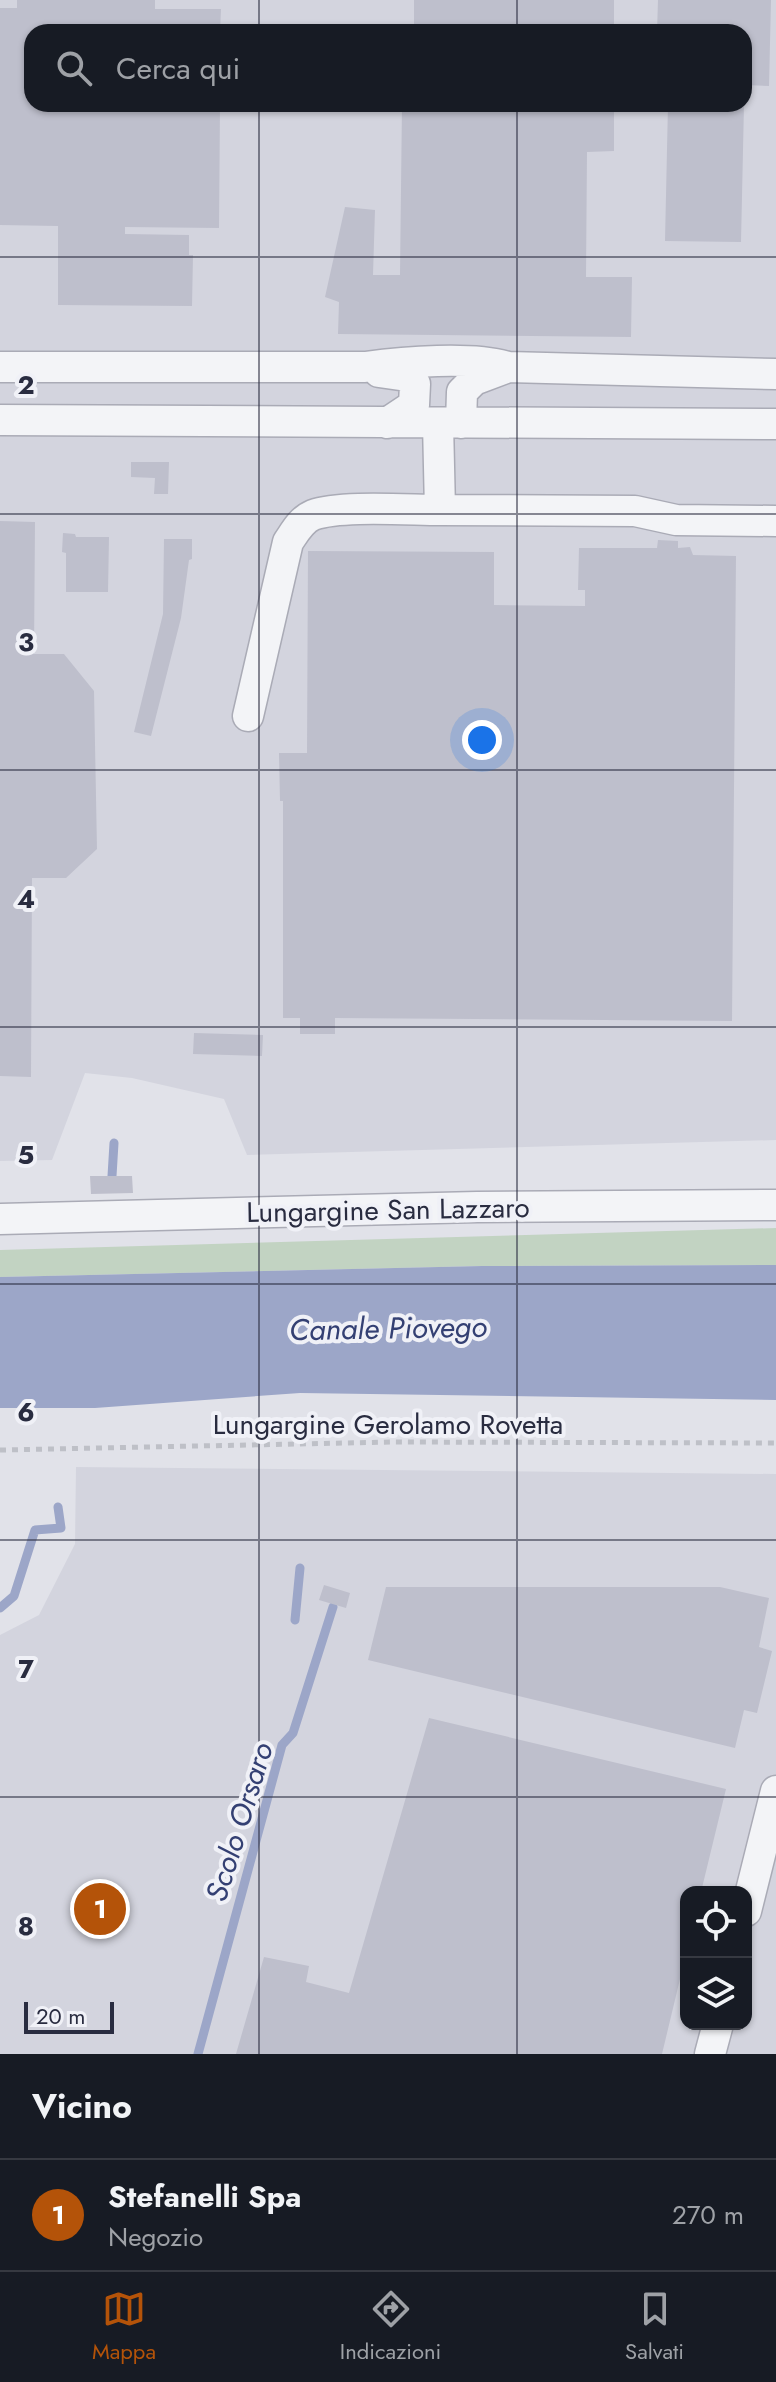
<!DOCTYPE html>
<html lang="it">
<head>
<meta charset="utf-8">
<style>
	:root { --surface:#171b24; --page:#242831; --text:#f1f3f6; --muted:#9ea1a6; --line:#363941; --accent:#b45309 }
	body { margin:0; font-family:Jost,sans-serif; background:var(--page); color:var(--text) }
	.controls { position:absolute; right:24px; bottom:24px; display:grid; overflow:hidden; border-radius:16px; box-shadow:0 2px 6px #0004 }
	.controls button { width:72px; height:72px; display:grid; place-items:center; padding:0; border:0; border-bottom:2px solid var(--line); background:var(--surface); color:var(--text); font:40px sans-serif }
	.scale { position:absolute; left:24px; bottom:20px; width:90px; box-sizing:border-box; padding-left:8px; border:4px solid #292c40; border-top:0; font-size:22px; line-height:28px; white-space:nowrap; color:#292c40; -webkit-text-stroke:6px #f0f1f7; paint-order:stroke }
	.you { position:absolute; left:482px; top:740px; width:28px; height:28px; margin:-20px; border:6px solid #fff; border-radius:50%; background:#1a73e8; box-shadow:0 0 0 12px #1a73e833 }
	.badge { display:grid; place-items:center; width:52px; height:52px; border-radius:50%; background:var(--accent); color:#fff; font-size:26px; font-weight:700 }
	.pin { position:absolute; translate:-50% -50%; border:4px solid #fff; box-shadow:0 2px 8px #0006 }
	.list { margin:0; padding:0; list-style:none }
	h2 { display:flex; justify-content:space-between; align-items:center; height:104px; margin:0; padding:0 32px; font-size:34px }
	h2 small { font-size:26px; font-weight:400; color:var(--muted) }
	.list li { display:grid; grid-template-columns:52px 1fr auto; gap:24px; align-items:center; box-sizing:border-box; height:112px; padding:0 32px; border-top:2px solid var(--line) }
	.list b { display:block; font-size:30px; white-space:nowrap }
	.list p { margin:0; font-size:26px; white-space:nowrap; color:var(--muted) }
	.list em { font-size:26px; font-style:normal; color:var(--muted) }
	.icon { flex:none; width:44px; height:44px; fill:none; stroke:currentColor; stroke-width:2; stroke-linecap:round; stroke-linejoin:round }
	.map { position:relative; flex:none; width:776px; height:2054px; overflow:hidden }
	.search { position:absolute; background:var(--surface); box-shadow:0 2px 6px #0004; left:24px; right:24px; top:24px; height:88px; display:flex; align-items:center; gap:20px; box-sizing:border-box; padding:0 28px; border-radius:24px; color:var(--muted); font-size:30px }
	.sheet { height:216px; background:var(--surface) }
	nav { display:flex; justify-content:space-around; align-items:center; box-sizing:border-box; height:112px; border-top:2px solid var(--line); background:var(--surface); font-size:22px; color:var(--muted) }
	nav a { display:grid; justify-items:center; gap:4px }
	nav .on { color:var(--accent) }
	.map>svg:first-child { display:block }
	.built { fill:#d3d4de; fill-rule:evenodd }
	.green { fill:#c2d3c2 }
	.water { fill:#9ca6c8 }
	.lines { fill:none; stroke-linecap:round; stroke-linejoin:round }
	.stream { stroke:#9ca6c8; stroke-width:9 }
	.building { fill:#bebfcc }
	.minor-casing { stroke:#aaabb6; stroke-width:33 }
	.path { stroke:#bec0c7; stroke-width:5; stroke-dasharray:6 6; stroke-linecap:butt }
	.minor { stroke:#f3f4f7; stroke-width:30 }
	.grid { fill:none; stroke:#292c40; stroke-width:2; stroke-opacity:0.55 }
	.labels { text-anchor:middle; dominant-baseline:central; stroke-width:8; stroke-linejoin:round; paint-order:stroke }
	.street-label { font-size:28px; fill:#292c40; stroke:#f0f1f7 }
	.water-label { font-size:30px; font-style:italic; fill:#344073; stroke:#f0f1f7 }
	.grid-label { font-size:26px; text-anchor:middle; font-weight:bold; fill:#292c40; stroke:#f0f1f7; stroke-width:8; stroke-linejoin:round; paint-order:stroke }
</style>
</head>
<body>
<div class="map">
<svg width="776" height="2054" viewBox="0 0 776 2054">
	<rect width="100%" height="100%" fill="#e1e2e9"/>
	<path class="built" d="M0 0H776V1140L247 1155 224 1099 132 1078 85 1073 52 1160 0 1161ZM32 32H744V104H32Z
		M76 1467 776 1474V2054H0V1635L39 1615 75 1544ZM686 1892H746V2024H686Z"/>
	<path class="green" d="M776 1228V1265L482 1266 0 1277V1250Z"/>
	<path class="water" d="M776 1265V1400L300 1393 95 1408H0V1277L482 1266Z"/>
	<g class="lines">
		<path class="stream" d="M112 1176 114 1143
			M0 1608 14 1596 35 1530 61 1528 58 1507
			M295 1620 300 1568
			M198 2054 282 1745 293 1733 333 1607"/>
	</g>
	<path class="building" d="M17 0H155V9H221L220 32H32V104H220L219 228 125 227V234L189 235V255H193L192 306 58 305V226L0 225V8H17Z
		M414 0H614V32H414Z
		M658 0H771L769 86 744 85V32H657Z
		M402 104H614V151L587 152 586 277H632L631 337 338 334 339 302 325 297 345 207 375 210 373 275H400Z
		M668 104H744L741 242 665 241Z
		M131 462H169L168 494H154L155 478 131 477Z
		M0 521 35 522 34 654H64L94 691 97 849 66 878H32L31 1077 0 1076Z
		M63 533 75 534 76 537H109L108 592H66V553L62 552Z
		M164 539H192V559L189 560 181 618 151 736 134 732 163 614Z
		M658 540 678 541V548L690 547 693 555 736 556 732 1021 335 1018V1034H300V1018H283V801H280L279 753H307L308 551 494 552V605L585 606V590H578L579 548H657Z
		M194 1033 263 1035 262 1056 193 1054Z
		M90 1176H132L133 1193 91 1194Z
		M324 1585 350 1593 346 1608 319 1600Z
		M386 1587H720L769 1598 759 1647 772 1651 757 1713 744 1710 735 1748 368 1660Z
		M429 1718 726 1789 701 1892H686V1954L662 2054H236L264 1957 309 1966 306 1982 349 1993Z"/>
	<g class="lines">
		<defs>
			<path id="minor" d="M0 367H365C403 362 472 356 508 367L776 374
				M379 372 407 376 415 384 414 405 387 423
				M0 420 776 424
				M438 423 440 510 635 511 676 520 776 521
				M461 423 462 392 474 380 506 368
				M248 716 288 542C295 532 301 520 313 515 340 505 409 510 440 510
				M0 1219 477 1207 776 1205
				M746 1911 776 1791
				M710 2054 718 2024"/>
		</defs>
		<use href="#minor" class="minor-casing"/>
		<path class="path" d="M0 1450 395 1442 776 1443"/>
		<use href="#minor" class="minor"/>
	</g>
	<path class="grid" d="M259 0V32M517 0V32M259 104V2054M517 104V2054M0 257H776M0 514H776M0 770H776M0 1027H776M0 1284H776M0 1540H776M0 1797H776"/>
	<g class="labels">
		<g class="street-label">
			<text transform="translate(388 1210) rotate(-1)">Lungargine San Lazzaro</text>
			<text x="388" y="1424">Lungargine Gerolamo Rovetta</text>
		</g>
		<g class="water-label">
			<text transform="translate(388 1328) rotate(-1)">Canale Piovego</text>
			<text transform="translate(239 1822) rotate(-73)">Scolo Orsaro</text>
		</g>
	</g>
	<g class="grid-label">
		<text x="26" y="394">2</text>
		<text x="26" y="651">3</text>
		<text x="26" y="908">4</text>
		<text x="26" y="1164">5</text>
		<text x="26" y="1421">6</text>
		<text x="26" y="1678">7</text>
		<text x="26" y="1935">8</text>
	</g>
</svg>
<div class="controls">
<button><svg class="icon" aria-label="locate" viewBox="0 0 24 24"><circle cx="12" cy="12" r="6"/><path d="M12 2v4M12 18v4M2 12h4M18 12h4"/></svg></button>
<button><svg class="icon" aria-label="layers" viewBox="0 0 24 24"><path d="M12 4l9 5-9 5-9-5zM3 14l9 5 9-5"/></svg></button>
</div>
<div class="scale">20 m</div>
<div class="you"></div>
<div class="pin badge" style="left:100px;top:1909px">1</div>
<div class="search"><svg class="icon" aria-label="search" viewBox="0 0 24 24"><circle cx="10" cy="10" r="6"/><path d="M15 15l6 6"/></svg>Cerca qui</div>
</div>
<section class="sheet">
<h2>Vicino<small></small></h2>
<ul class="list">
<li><span class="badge">1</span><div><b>Stefanelli Spa</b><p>Negozio</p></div><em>270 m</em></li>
</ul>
</section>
<nav>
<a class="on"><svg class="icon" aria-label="map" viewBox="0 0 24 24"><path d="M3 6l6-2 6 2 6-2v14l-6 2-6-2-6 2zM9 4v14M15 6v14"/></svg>Mappa</a>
<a><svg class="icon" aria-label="directions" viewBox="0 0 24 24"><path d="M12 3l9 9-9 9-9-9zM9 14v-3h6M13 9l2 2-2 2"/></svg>Indicazioni</a>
<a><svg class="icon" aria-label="saved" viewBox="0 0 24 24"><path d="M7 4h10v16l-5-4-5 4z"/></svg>Salvati</a>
</nav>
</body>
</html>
